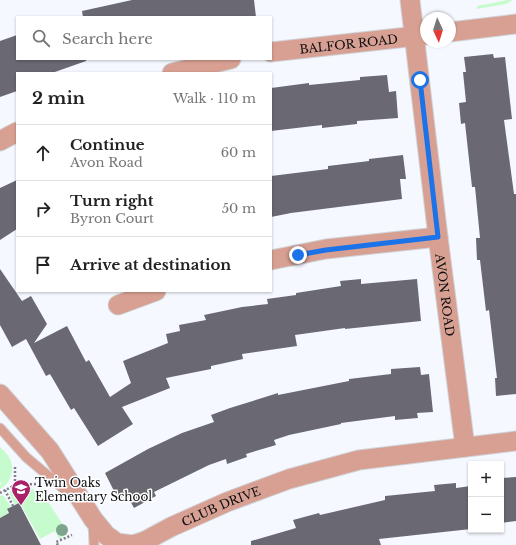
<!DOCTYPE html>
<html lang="en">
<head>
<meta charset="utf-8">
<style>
	:root { --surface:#fff; --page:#f6f6f6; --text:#222; --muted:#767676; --line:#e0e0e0 }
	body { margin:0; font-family:"Libre Baskerville",serif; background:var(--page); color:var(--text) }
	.controls { position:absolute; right:12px; bottom:12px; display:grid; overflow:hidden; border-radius:0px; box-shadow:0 1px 3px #0004 }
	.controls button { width:36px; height:36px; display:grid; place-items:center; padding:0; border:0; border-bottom:1px solid var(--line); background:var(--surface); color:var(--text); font:20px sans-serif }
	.compass { position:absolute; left:420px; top:12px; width:36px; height:36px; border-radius:50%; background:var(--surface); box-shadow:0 1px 3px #0004; rotate:176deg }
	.stop { position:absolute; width:12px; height:12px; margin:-9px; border:3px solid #1a73e8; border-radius:50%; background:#fff }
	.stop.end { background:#1a73e8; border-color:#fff; box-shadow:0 1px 4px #0008 }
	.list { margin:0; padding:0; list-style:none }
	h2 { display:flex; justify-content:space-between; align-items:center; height:52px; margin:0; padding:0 16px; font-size:17px }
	h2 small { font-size:13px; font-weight:400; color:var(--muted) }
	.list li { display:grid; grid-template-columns:26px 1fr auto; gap:12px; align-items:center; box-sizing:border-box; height:56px; padding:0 16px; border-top:1px solid var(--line) }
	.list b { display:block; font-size:15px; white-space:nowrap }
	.list p { margin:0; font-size:13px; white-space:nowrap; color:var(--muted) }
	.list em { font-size:13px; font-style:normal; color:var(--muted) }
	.icon { flex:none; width:22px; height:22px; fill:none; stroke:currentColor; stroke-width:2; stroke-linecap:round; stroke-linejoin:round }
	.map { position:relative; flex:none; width:516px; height:545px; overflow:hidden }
	.search { position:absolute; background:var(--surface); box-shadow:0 1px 3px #0004; left:16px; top:16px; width:256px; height:44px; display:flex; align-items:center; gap:10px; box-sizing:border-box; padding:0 14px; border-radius:0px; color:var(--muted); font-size:15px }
	.panel { position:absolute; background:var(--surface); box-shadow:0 1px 3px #0004; left:16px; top:72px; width:256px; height:220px; border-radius:0px }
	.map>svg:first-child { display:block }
	.green { fill:#c5fbcd }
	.building { fill:#6a6972 }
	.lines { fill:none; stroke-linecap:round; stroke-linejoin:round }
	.service-casing { stroke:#d0d4d9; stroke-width:11 }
	.minor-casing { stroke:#d0d4d9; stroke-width:21 }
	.path { stroke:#7c7f83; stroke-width:2.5; stroke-dasharray:2 2; stroke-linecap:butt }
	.service { stroke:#d8a092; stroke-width:9 }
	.minor { stroke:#d8a092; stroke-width:19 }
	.tree { fill:#7fa48d }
	.route { stroke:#1a73e8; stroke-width:5 }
	.labels { text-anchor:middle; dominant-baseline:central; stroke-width:3; stroke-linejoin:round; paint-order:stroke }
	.street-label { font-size:12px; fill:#0d0f12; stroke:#fff }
	.poi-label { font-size:12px; fill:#0d0f12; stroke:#fff; text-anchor:start }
</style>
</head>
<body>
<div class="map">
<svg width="516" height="545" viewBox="0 0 516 545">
	<rect width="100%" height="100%" fill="#f5f9ff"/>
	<path class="green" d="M508 0H513L506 4 477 9V6Z
		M0 447C3 450 8 454 10 459 15 470 11 483 0 489V485L1 484 0 481Z
		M23 487 40 491 47 500 67 531V534L59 539 55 531 40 539 20 503 15 505 9 492Z
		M3 495 11 507 7 510 8 513 0 518V496Z"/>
	<path class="building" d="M132 0H254L256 17H83L82 11Z
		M17 35V59H86V61L52 73H17V91L0 97V41Z
		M493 54 494 58 505 57 512 119 504 120 514 194H516V394L496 396 495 378H497L489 310 486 311 480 260H477L476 238H480L475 187H472L465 123 461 124 459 103 466 102 463 72H466L464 57Z
		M387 75 389 92 396 91 398 118 357 121V124L322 128V125L271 131V88L309 83V85L360 80V77Z
		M403 155 406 179H400L402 199 291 213 271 217V176L328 169V166L369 161V159Z
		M17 180V229L0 240V188Z
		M0 269 22 301 31 296 47 324 34 343 67 326 86 362 89 360 110 397 131 383 123 361 168 343 166 334 180 331 179 325 206 320 204 315 242 307 268 304 267 299 296 295V293L341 286 340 281 361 279V284L417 279 421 321 345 329V328L295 335 297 346 242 354 243 359 211 366V369L166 378 170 388 122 407 133 424 98 446 74 408 71 410 50 374 46 376 26 339 12 347 0 325Z
		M420 367 421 375 429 374 433 412 417 413 418 418 395 420V416L341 423V424L289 435 274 440 276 445 246 454 247 457 227 464 226 459 209 465 154 492 156 496 134 508 127 495 118 499 105 473 148 449 182 433 214 422 211 415 230 408 278 393V395L349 381V379L391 374V369Z
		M516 477V521L501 523V478Z
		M456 483V488L471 486V529L379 539 381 545H251V541L296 528 293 520 319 513 320 515 385 500V496L435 491 434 485Z
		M19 503 41 545H0V518L9 513 7 509Z"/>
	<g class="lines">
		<defs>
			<path id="service" d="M0 428 26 457 72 496
				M93 522 94 545"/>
			<g id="minor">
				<path id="s1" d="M410 0 438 237 465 447"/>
				<path d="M450 32 516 24"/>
				<path id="s2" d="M271 52 426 35"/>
				<path d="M172 73 231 59"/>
				<path d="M0 141 17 132"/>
				<path d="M271 260 326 249 438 237"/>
				<path d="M118 305 156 291"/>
				<path id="s3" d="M0 394 50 451 93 519 106 535 117 543 133 545 145 541 171 527 227 502 289 479 359 460 516 441"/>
			</g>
		</defs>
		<use href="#service" class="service-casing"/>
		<use href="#minor" class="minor-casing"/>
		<path class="path" d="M15 485V465
			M5 490 13 506
			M0 493 15 485 37 484
			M58 545 56 542 72 535"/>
		<use href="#service" class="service"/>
		<use href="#minor" class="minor"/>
	</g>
	<circle class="tree" cx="62" cy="530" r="6"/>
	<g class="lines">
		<path class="route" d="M298 255 326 250 438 237 420 80"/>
	</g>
	<defs>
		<symbol id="school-pin" viewBox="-11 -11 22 30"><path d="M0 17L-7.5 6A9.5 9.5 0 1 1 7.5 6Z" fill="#a82169" stroke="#fff"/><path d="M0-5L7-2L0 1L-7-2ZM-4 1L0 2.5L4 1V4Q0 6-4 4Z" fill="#fff"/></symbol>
	</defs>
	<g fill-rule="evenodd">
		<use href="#school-pin" x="10" y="478" width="22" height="30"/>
	</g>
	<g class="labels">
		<g class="street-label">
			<text stroke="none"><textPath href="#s2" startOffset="78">BALFOR ROAD</textPath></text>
			<text stroke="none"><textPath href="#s1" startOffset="297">AVON ROAD</textPath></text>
			<text stroke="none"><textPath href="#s3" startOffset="303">CLUB DRIVE</textPath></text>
		</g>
		<g class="poi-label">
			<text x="35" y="482">Twin Oaks<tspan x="35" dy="14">Elementary School</tspan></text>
		</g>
	</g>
</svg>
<div class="controls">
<button>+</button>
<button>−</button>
</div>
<svg class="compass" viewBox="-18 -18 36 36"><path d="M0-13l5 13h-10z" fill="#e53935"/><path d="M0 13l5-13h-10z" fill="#767676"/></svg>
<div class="stop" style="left:420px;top:80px"></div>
<div class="stop end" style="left:298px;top:255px"></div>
<div class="search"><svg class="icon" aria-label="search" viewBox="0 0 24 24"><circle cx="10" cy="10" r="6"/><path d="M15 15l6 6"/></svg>Search here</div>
<section class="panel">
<h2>2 min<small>Walk · 110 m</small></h2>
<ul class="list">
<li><svg class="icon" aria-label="ahead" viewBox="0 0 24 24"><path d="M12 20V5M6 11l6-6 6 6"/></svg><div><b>Continue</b><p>Avon Road</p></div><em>60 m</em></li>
<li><svg class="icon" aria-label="right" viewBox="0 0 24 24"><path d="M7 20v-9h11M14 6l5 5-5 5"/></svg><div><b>Turn right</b><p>Byron Court</p></div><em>50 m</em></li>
<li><svg class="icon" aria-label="arrive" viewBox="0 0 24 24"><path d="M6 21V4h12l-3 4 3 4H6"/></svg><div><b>Arrive at destination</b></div></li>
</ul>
</section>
</div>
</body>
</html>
